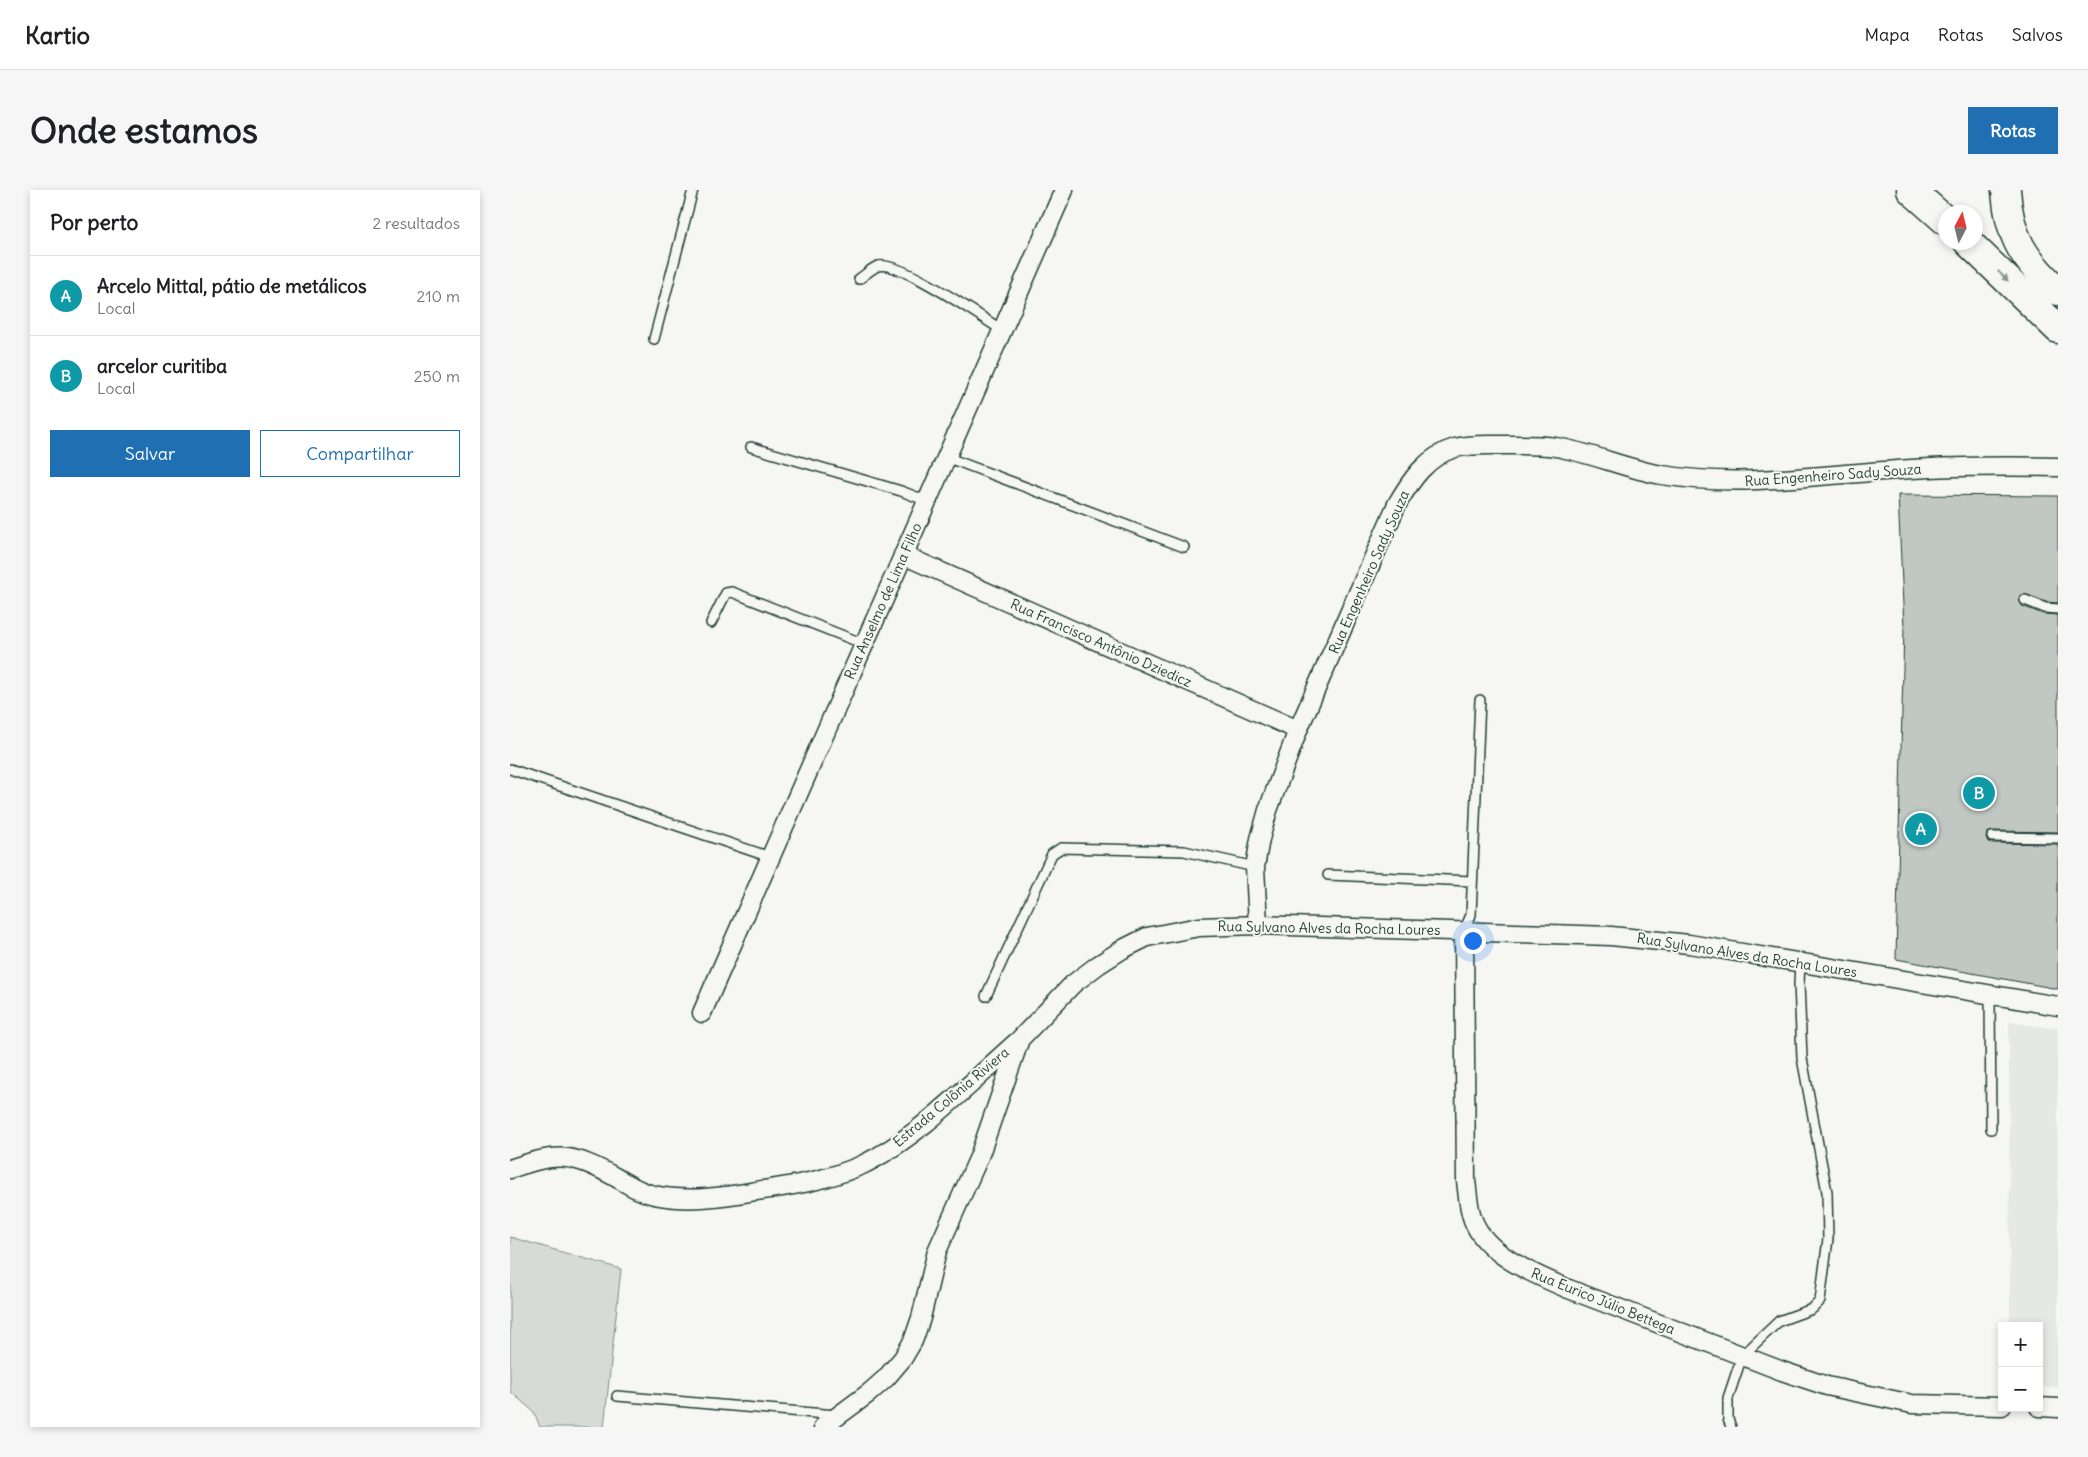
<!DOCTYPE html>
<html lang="pt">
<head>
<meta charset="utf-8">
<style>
	:root { --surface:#fff; --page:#f6f6f6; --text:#202124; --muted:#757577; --line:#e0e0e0; --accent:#1f6fb2 }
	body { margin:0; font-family:Delius,sans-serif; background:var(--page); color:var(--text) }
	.controls { position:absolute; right:15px; bottom:15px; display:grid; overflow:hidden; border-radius:0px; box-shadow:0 2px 8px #0003 }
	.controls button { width:45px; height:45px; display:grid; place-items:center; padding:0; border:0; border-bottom:1px solid var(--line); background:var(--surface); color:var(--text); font:25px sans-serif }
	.compass { position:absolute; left:1428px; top:15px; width:45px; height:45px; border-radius:50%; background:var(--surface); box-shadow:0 2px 8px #0003; rotate:7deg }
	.you { position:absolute; left:962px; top:750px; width:18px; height:18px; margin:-12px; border:4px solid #fff; border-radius:50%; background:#1a73e8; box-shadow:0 0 0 8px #1a73e833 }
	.badge { display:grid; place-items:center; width:32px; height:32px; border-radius:50%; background:var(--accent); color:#fff; font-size:16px; font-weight:700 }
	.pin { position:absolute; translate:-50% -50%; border:2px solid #fff; box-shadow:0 1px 5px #0006 }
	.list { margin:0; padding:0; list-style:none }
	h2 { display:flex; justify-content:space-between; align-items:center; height:65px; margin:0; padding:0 20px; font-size:21px }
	h2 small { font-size:16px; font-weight:400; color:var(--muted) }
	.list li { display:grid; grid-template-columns:32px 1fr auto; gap:15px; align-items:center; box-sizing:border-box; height:80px; padding:0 20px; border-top:1px solid var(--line) }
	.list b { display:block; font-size:19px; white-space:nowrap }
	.list p { margin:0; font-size:16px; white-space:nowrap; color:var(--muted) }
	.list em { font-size:16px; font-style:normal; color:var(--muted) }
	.actions { display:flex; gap:10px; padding:15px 20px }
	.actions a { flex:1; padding:11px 0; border:1px solid var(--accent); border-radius:0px; text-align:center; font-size:18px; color:var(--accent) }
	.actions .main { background:var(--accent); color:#fff }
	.map { position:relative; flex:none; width:1548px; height:1237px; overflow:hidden; border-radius:0px }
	header { display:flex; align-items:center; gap:30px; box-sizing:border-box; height:70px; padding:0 25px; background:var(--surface); border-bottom:1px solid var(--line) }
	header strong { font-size:24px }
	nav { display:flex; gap:28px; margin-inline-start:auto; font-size:18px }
	.intro { display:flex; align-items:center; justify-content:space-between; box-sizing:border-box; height:120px; padding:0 30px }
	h1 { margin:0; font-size:35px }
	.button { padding:12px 22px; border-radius:0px; background:var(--accent); color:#fff; font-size:18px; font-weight:700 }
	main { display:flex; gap:30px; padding:0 30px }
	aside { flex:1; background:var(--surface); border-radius:0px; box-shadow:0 2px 8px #0003 }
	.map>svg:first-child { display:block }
	.built { fill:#e6e8e4 }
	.green { fill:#d6dbd6; stroke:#7a8c85 }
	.building { fill:#c1c8c3; stroke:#1f3d34 }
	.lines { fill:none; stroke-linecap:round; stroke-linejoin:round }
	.service-casing { stroke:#1f3d34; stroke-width:12 }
	.minor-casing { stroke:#1f3d34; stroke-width:21 }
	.motorway-casing { stroke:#1f3d34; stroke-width:31 }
	.service { stroke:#f6f6f2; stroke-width:9 }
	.minor { stroke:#f6f6f2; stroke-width:18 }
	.motorway { stroke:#f6f6f2; stroke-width:28 }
	.oneway { fill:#8a9a93 }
	.labels { text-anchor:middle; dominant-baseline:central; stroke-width:4; stroke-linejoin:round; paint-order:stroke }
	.street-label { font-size:14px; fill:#1f3d34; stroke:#f6f6f2 }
</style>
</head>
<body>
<header>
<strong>Kartio</strong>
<nav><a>Mapa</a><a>Rotas</a><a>Salvos</a></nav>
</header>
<div class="intro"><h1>Onde estamos</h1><a class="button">Rotas</a></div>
<main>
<aside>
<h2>Por perto<small>2 resultados</small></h2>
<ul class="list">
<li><span class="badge" style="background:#0f9aa8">A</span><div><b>Arcelo Mittal, pátio de metálicos</b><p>Local</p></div><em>210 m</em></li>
<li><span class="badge" style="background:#0f9aa8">B</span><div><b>arcelor curitiba</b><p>Local</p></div><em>250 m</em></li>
</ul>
<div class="actions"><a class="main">Salvar</a><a>Compartilhar</a></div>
</aside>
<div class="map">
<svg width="1548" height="1237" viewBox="0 0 1548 1237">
	<rect width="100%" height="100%" fill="#f6f6f2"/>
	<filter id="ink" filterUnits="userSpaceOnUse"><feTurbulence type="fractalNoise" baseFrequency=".02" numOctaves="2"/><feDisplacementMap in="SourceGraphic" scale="10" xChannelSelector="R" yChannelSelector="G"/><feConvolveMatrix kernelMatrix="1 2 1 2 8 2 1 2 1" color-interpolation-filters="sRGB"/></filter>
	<g filter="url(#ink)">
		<path class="built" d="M1499 832 1548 839V1197H1529V1136H1500Z"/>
		<path class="green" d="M0 1047 111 1079 94 1237H30L24 1222 0 1201Z"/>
		<path class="building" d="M1388 305 1548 306V413L1536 412 1515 404 1511 405 1509 410 1512 416 1533 424 1548 425V642L1482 641 1477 643 1476 647 1478 652 1482 653 1548 654V799L1386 769 1394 437Z"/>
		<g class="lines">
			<defs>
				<path id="service" d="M349 89C355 85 362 78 368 76 390 70 471 127 492 140
					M144 149 183 0
					M241 257 391 301 417 311
					M436 267 674 357
					M1515 410 1535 418 1548 419
					M201 433 216 403 222 402 354 454
					M0 579 260 667
					M1482 647 1548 648
					M818 685 962 691
					M954 741 961 725 970 510
					M1480 805 1481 939
					M476 806 542 664 551 658 674 661 745 677
					M107 1206 326 1225
					M1221 1237 1218 1229V1208L1232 1166 1269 1131 1302 1119 1310 1111 1318 1049 1317 1002 1292 868 1289 793 1290 773"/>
				<path id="minor" d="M393 365 788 540
					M748 735 745 677 750 649 758 620 788 540 887 314C901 290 917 266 945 258 959 254 975 255 990 255 1009 255 1028 254 1046 257 1082 263 1116 279 1152 285 1227 297 1300 286 1374 281 1432 276 1490 276 1548 277
					M954 741 956 991C958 1005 958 1017 963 1030 976 1065 1024 1084 1056 1098L1272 1181 1317 1196 1402 1214 1492 1216
					M192 823 554 0
					M0 979C48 962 62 963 107 988 119 995 130 1002 144 1005 177 1012 213 1007 246 1001 282 996 318 990 352 975 407 949 462 891 508 851
					M1529 1217 1548 1218
					M313 1237 359 1203 376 1188 393 1168 403 1151 411 1128 427 1061 469 967 510 849 563 794 588 775 613 759 637 747 689 737 748 735 1101 746 1179 754 1548 816"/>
				<path id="motorway" d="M1401 0 1436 31
					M1496 0C1499 47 1514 70 1548 101
					M1458 52 1548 139"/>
			</defs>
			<use href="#service" class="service-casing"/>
			<use href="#minor" class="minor-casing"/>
			<use href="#motorway" class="motorway-casing"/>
			<use href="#service" class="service"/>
			<use href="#minor" class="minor"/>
			<use href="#motorway" class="motorway"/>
		</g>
		<defs><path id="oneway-solid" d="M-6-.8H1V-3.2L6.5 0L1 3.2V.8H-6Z" transform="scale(1.25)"/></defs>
		<use class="oneway" href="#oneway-solid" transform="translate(1493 86) rotate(44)"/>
	</g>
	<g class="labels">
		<g class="street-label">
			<text transform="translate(1323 285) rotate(-4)">Rua Engenheiro Sady Souza</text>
			<text transform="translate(859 382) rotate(-66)">Rua Engenheiro Sady Souza</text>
			<text transform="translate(373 411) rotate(-66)">Rua Anselmo de Lima Filho</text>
			<text transform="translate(591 453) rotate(24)">Rua Francisco Antônio Dziedicz</text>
			<text transform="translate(819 738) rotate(1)">Rua Sylvano Alves da Rocha Loures</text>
			<text transform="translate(1237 765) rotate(9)">Rua Sylvano Alves da Rocha Loures</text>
			<text transform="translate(441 907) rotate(-40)">Estrada Colônia Riviera</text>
			<text transform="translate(1093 1111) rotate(22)">Rua Eurico Júlio Bettega</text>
		</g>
	</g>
</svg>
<div class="controls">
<button>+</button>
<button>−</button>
</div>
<svg class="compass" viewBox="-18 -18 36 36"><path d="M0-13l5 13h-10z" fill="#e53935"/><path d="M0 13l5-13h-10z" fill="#757577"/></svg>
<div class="you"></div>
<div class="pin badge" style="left:1411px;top:639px;background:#0f9aa8">A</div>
<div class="pin badge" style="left:1469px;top:603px;background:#0f9aa8">B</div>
</div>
</main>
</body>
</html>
